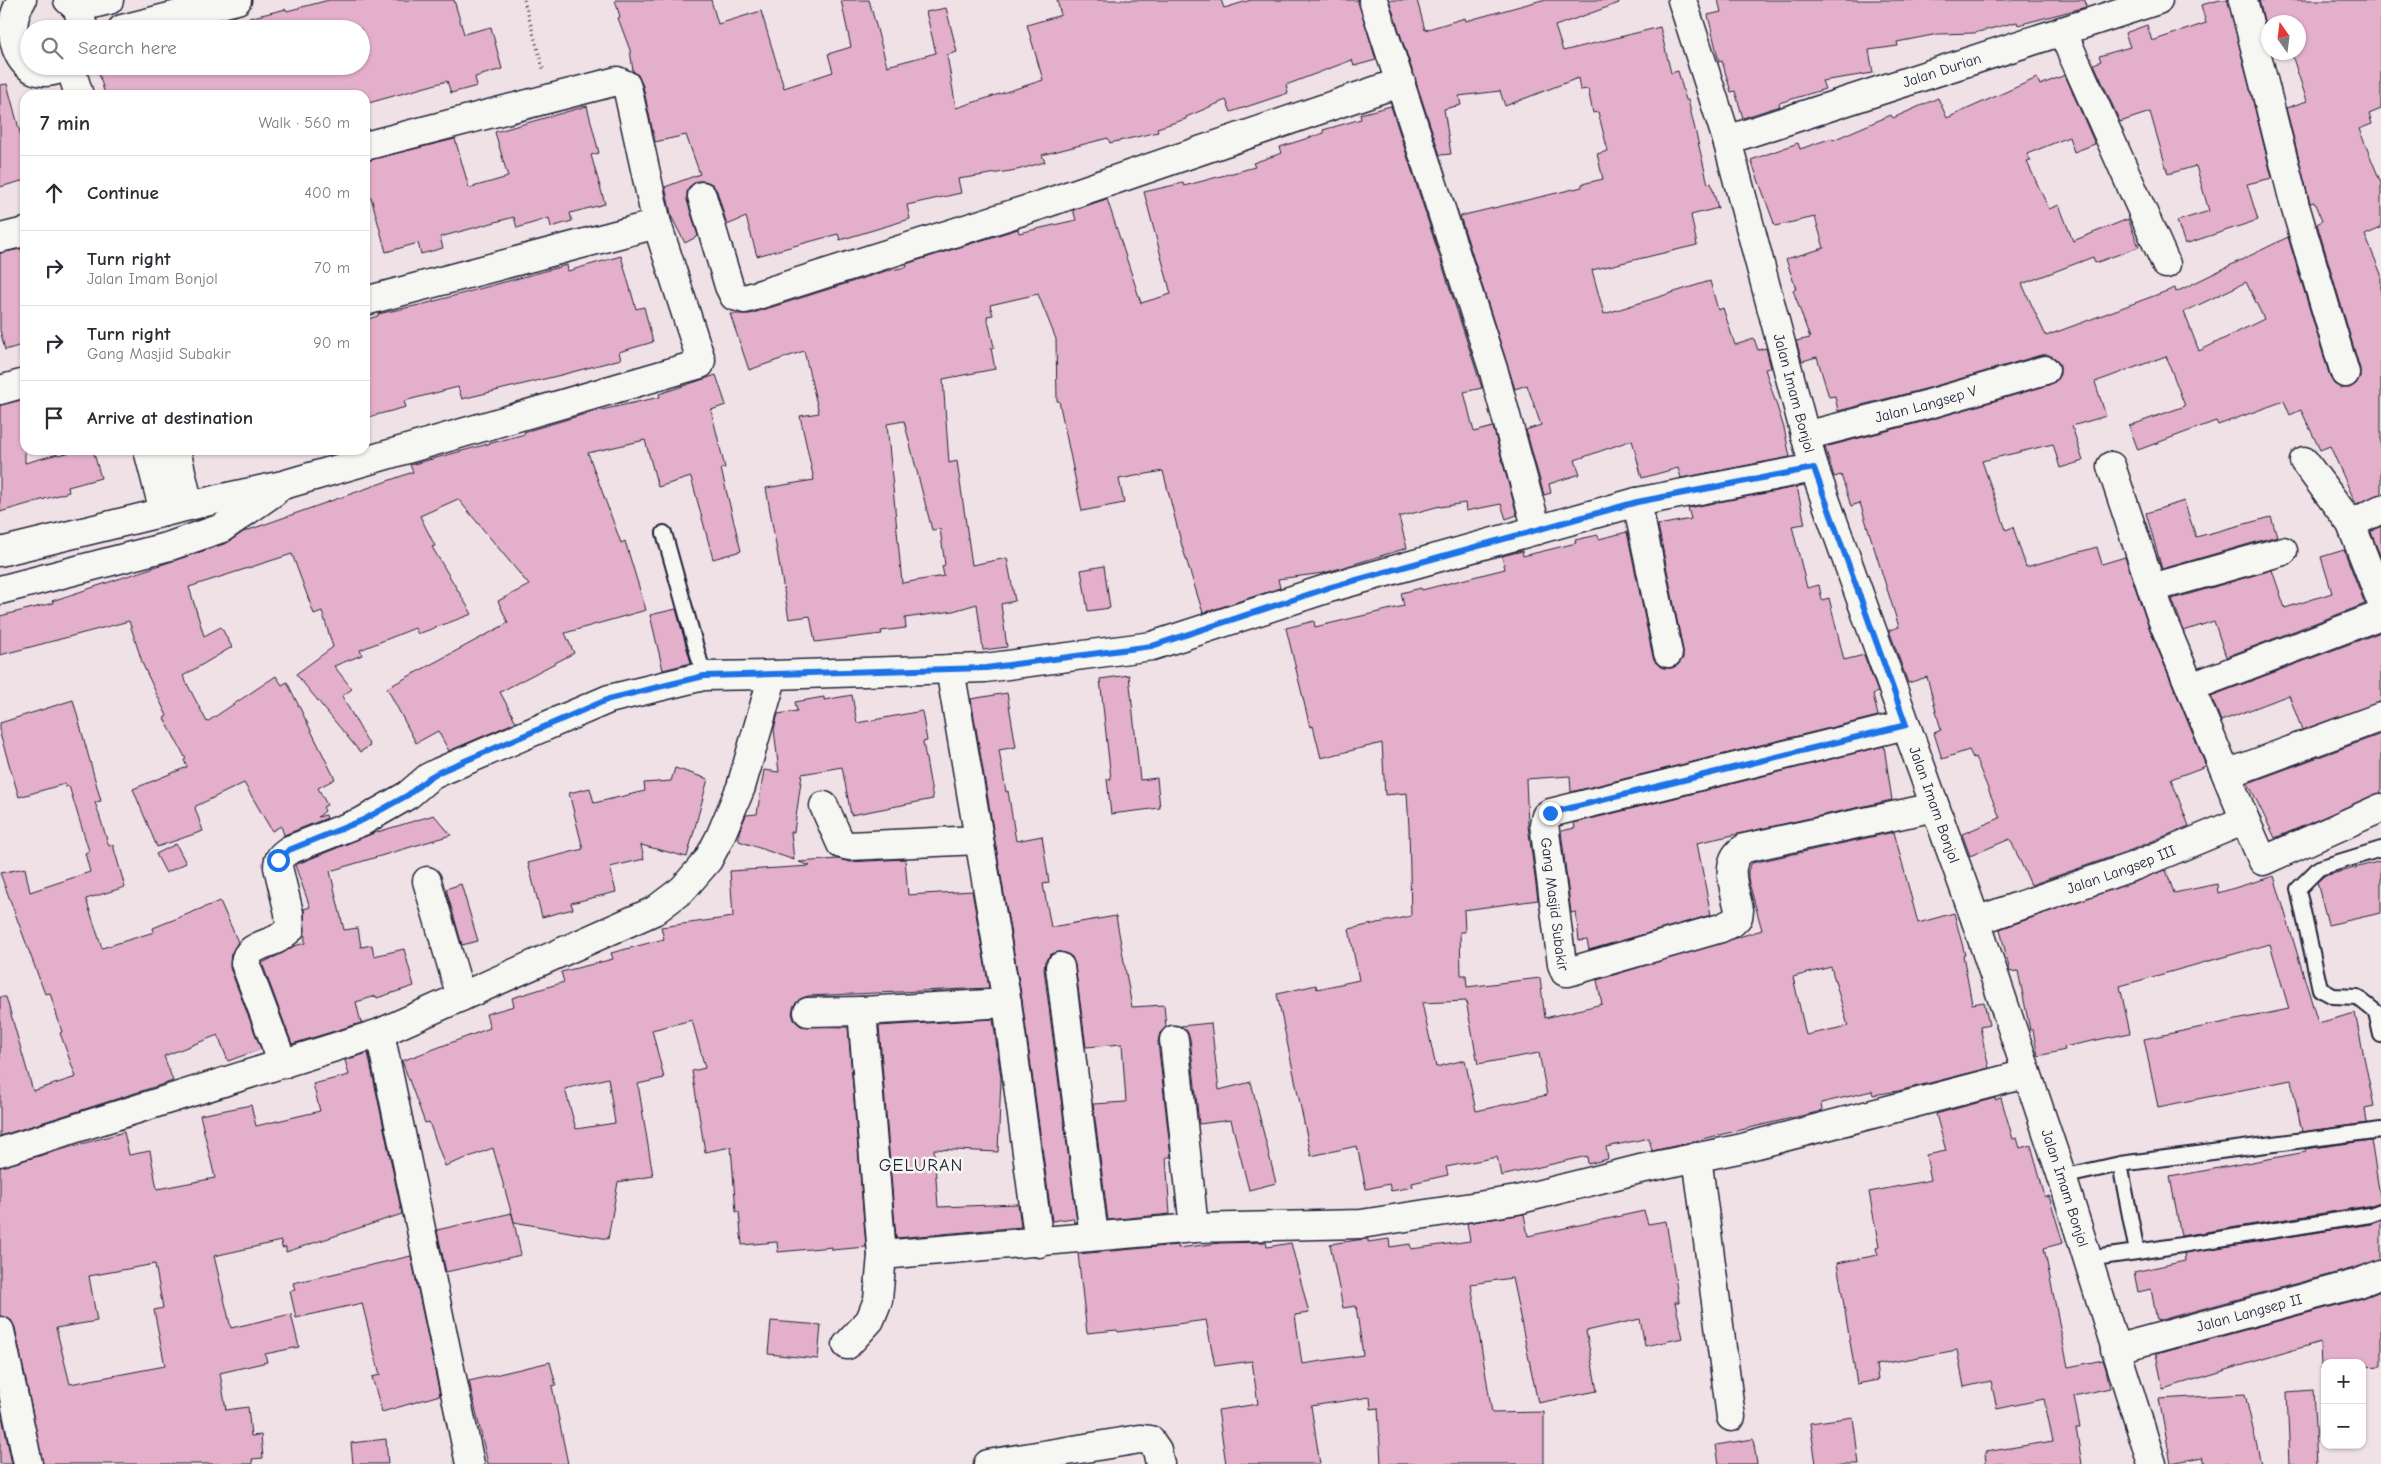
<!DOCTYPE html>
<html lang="en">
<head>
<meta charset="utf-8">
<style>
	:root { --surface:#fff; --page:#f2f2f3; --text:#2b2b33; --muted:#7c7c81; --line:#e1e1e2 }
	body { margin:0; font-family:"Comic Neue",sans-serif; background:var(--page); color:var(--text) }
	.controls { position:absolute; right:15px; bottom:15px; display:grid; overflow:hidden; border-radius:10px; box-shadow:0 1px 4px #0004 }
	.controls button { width:45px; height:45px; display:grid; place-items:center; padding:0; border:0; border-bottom:1px solid var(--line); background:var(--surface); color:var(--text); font:25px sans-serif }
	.compass { position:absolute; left:2261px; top:15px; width:45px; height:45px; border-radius:50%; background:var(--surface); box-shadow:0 1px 4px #0004; rotate:346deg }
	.stop { position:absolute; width:15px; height:15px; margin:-11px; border:4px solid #1a73e8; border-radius:50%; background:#fff }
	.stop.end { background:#1a73e8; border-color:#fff; box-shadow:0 1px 5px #0008 }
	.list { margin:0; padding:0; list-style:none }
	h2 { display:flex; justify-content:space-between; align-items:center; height:65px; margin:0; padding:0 20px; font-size:21px }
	h2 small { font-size:16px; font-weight:400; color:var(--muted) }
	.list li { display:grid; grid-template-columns:32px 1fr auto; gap:15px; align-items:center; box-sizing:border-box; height:75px; padding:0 20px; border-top:1px solid var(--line) }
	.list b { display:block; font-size:19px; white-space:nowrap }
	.list p { margin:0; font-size:16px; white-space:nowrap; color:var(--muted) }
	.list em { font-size:16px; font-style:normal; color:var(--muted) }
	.icon { flex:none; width:28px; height:28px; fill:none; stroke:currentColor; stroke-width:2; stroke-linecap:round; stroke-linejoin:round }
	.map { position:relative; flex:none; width:2381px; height:1464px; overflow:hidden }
	.search { position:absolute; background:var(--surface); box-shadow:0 1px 4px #0004; left:20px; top:20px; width:350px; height:55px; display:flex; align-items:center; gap:12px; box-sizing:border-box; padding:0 18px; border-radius:28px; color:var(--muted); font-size:19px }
	.panel { position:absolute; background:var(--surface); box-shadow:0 1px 4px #0004; left:20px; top:90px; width:350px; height:365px; border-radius:15px }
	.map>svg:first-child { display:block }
	.building { fill:#e3afca; stroke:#22223b; fill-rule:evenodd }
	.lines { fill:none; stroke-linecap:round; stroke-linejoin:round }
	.lane-casing { stroke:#22223b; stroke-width:18 }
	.street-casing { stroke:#22223b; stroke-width:31 }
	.secondary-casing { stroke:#22223b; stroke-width:31 }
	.path { stroke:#22223b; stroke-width:3; stroke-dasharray:1 4; stroke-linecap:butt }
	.lane { stroke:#f6f6f2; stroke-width:14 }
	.street { stroke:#f6f6f2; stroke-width:28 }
	.secondary { stroke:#f6f6f2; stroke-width:28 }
	.route { stroke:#1a73e8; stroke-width:6 }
	.labels { text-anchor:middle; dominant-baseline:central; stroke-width:5; stroke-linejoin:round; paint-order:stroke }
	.street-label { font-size:15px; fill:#22223b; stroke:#f6f6f2 }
	.quarter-label { font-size:18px; letter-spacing:1px; fill:#22223b; stroke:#f6f6f2 }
</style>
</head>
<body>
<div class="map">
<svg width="2381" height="1464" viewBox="0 0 2381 1464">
	<rect width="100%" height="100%" fill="#f0e1e6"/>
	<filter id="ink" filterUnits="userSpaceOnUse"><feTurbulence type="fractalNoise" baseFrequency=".02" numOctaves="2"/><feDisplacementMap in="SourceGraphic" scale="10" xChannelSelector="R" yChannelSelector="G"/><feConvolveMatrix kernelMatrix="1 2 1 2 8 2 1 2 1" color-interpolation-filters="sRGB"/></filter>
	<g filter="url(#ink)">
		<path class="building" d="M329 0H454L464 34 491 27 502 69 475 77 477 86 451 93 447 81 365 104V95H105L97 66H361V29H204L286 9 287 11Z
			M615 0H711L718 24 761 11 784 88 833 72 828 54 851 47 841 0H869L887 66 936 53 926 12 946 8 957 52 947 55 956 108 1043 80 1027 25 1061 15 1057 0H1221L1224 8 1251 0H1358L1376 60 1354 66 1352 60 1286 85 1288 93 1231 112 1226 100 1186 117V119L1157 128 1158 132 1110 143 1108 138 1042 155 1045 162 1017 170 958 179 961 193 907 205 910 219 840 240 838 234 757 256 746 217 727 225 717 191 712 184 705 181H697L690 186 687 192V200L698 236 685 243 672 218 665 187 700 174 686 135 655 142 643 86 638 75 633 71 630 50 618 18 620 17Z
			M1389 0H1417L1425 30 1465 18 1466 21 1542 0H1618L1619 3 1555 26 1563 51 1660 27 1671 73 1678 71 1686 100H1688L1708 184 1711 183 1718 208 1691 215 1697 245 1592 270 1604 314 1710 281 1718 310 1723 308 1735 345 1754 339 1758 350 1766 348 1771 368 1765 369 1784 428 1790 457 1681 478 1678 468 1642 478 1632 440 1575 460 1580 474 1549 484 1551 493 1544 495 1526 430 1541 425 1527 385 1515 389 1460 216 1582 187V184L1603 179 1597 154 1608 151 1598 112 1593 113 1588 89 1580 90 1578 78 1505 106 1500 91 1459 96 1461 105 1444 109 1451 154 1440 155Z
			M1718 0H2085L2086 7 2018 25 2017 22 1974 33 1938 34 1897 42 1898 46 1869 50 1873 73 1822 81 1825 89 1779 103 1780 106 1743 118 1735 91 1731 92 1722 61 1719 62 1708 15 1721 12Z
			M2220 0H2228L2272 178 2247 184 2258 220 2185 244 2177 221 2209 211 2196 166 2168 174 2150 112 2120 122 2094 64 2101 61 2099 56 2130 47 2125 33 2147 25 2152 41 2206 23 2201 5Z
			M2259 0H2381V109L2369 114 2372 124 2359 129 2381 183V228L2365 235 2381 274V494L2356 504 2330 446 2320 450 2301 410 2290 415 2284 401 2218 425 2216 421 2138 450 2129 426 2185 406 2166 356 2095 382 2106 416 2072 426 2083 461 2060 468 2053 444 1982 461 2006 530 2013 527 2026 567 2097 547 2102 564 2125 557 2148 625 2206 766 2171 779 2189 826 2131 850 2031 885 2010 839 1970 856 1962 834 2000 818 1975 757 1973 758 1969 750 1942 759 1934 733 1941 730 1927 677 1908 683 1889 630 1899 627 1860 503 1851 506 1841 475 1834 477 1825 447 1933 419 2049 385 2056 381 2060 374V365L2056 359 2049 355H2041L1925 389 1838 411 1835 396 1829 397 1817 357 1802 361 1796 341 1810 338 1793 290 1796 289 1786 259 1824 248 1815 217 1775 226 1751 160 1798 143 1800 149 1832 138 1833 140 1891 115 1893 118 1938 98 1947 118 2037 78 2040 85 2065 75 2095 144 2074 152 2069 137 2027 154 2031 161 2027 162 2049 209 2059 205 2073 241 2128 219 2139 247 2095 263 2093 257 2022 284 2046 336 2175 288 2176 292 2288 237 2330 377 2334 384 2341 388H2350L2356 384 2360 377V369L2317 224 2322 221 2314 202 2310 203 2286 108 2307 101 2291 52H2298V22H2268V37ZM2246 282 2264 319 2199 351 2184 312Z
			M7 84 25 151V180L0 187V85Z
			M587 106 599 153 591 155 605 204 570 213 572 221 551 227 549 218 517 228 514 217 440 237 443 248 421 254 418 243 386 252 371 197 365 198V161L455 139 469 188 508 177 495 132Z
			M1391 106 1482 388 1464 392 1474 432 1493 427 1517 515 1506 519 1501 504 1466 511 1465 503 1440 507V506L1399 517 1407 548 1324 573 1278 579 1280 588 1203 613 1182 546 1163 471 1119 479 1124 503 1082 511 1059 401H1057L1056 339 1038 294 990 305 993 315 987 316 994 347 991 348 995 369 943 379 949 463 957 461 972 565 1007 558 1015 601 1001 604 1007 647 983 650 977 604 953 611 905 618 906 628 881 631 882 634 815 642 810 616 789 619 766 488 814 480 800 416 819 413 804 351 749 370 730 314H750L886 271 907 267 906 264 1018 229 1019 233 1076 220 1073 210 1107 199 1141 303 1171 294 1144 192 1183 183 1184 186 1255 167 1253 163 1282 153 1280 147 1324 133 1323 130 1361 119 1360 114ZM904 421 932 530 940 529 945 565 942 566 944 576 902 583 887 424Z
			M25 248V344L5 350 0 330V253Z
			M621 256 636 309 644 307 653 342 619 352 621 359 561 375 462 399 458 387 404 401 406 407 365 418V320L378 316V314L424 304 567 265 568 271Z
			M716 375 726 405 711 410 725 468 721 469 741 551 713 559 691 477 658 487 645 440 588 453 621 543 625 541 646 610 565 633 574 653 500 692 516 722 449 751 438 731 416 743 387 688 508 623 498 601 529 585 458 499 420 516 435 546 432 547 472 614 418 634 415 628 360 650 362 655 334 666 352 689 342 696 370 746 360 752 296 674 333 647 322 611 314 614 292 554 189 587 204 636 221 627 232 647 183 676 207 722 276 676 282 685 287 682 335 779 318 788 327 805 323 807 325 811 318 817 326 815 327 818 284 835 281 826 272 831 244 783 196 806 195 808 203 831 157 847 133 789 187 767 184 760 186 759 164 718 167 716 143 665 129 621 0 655V616L53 603 52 601 227 543 243 532 413 472 410 465 525 434 524 432 592 412 660 397 659 394Z
			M25 399V463L58 454 59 455 79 450H93L101 478 68 487 69 492 0 512V405Z
			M1797 487 1805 524 1792 526 1807 588 1819 585 1822 600 1829 598 1844 660 1864 655 1878 692 1873 694 1878 716 1571 792 1570 776 1526 779 1528 826 1538 900 1464 910 1465 932H1460L1461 975H1466L1467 987 1540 978 1545 1018 1602 1004 1597 980 1762 930 1748 879V870L1752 863 1894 832 1918 923 1954 913 1965 955H1963L1972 1004 1984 1002 1989 1025 1980 1027 1989 1068 1898 1091 1873 1095 1872 1091 1821 1103 1822 1111 1702 1139V1140L1652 1151 1649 1138 1606 1147 1608 1159 1588 1164 1587 1156 1501 1176 1497 1157 1446 1167 1448 1175 1412 1183 1413 1187 1391 1191 1389 1184 1366 1189 1357 1146 1311 1156 1277 994 1316 985 1317 989 1359 980 1349 929 1411 916 1409 828 1407 793 1385 795 1382 743 1321 758 1313 726 1310 727 1286 628 1314 621 1315 627 1404 606 1401 593 1421 588 1422 590 1505 569 1502 556 1522 551 1523 556 1576 543 1575 540 1598 535 1599 539 1627 532 1653 657 1656 663 1663 668H1672L1678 665 1683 658V650L1658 525 1691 519 1688 508ZM1831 967 1848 1026 1806 1035 1793 977ZM1466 1001 1478 1064 1539 1053 1547 1095 1476 1111 1465 1060 1436 1067 1422 1003Z
			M2184 501 2196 537 2271 517 2277 536 2162 569 2146 513Z
			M2381 526V558L2371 532Z
			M2344 550 2365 604 2226 657 2214 621 2184 631 2172 599 2272 570 2285 608 2332 593 2321 557Z
			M1104 566 1110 608 1088 611 1081 570Z
			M676 609 691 663 663 670 650 615Z
			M2381 632V702L2302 730 2289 695 2221 721 2211 696Z
			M1129 675 1140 780 1157 778 1160 808 1111 814 1107 779H1111L1100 679Z
			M1007 693 1016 747 999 750 1006 792 1008 791 1016 841 1042 836 1049 883 1043 884 1051 927 1116 916 1132 1007 1164 1005 1166 1027 1160 1033 1158 1042 1171 1157H1166L1170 1214 1108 1220 1093 1104 1126 1102 1122 1044 1086 1047 1075 965 1072 957 1066 953 1059 952 1050 955 1045 961 1044 969 1077 1222 1074 1223 1073 1218 1052 1221 1022 1000 971 699Z
			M852 695 857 723 922 711 927 741 923 742 933 799 851 815 842 767 802 774 794 832H791L794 860 739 841V832L746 815 757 814 764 770 779 772 774 729 778 714 797 711 795 702 824 697V700Z
			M73 700 101 801 95 802 109 846 113 845 125 887 86 899 102 948 154 932 153 928 220 901 238 942 231 954 230 968 261 1049 228 1061 218 1035 164 1056 173 1081 0 1136V997H6L33 1091 76 1077 60 1033 62 1032 50 993 45 994 0 873 25 868 30 892 90 872 85 853 89 851 69 786 65 787 64 784 19 797 0 734V723Z
			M2381 734V793L2275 838 2248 783Z
			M1884 746 1892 800 1697 843 1711 915 1589 950 1587 940 1579 941 1576 912 1571 913 1561 831 1575 828 1574 823Z
			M675 768 708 779 687 857 641 845 644 859 610 867 616 892 571 903 573 909 542 917 528 863 583 849 569 793 590 788 594 803 645 791 644 783 671 781Z
			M434 815 451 835 330 871 344 930 358 928 361 947 372 945 374 956 404 949 414 986 377 998 376 996 356 1002 361 1023 292 1044 262 963 283 953 294 946 305 943 304 909 310 907 295 865 374 833Z
			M176 844 186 863 166 873 156 854Z
			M838 859 850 862 905 859 908 895 972 891 989 988 808 996 800 999 794 1005 792 1013 794 1020 801 1026 848 1027 866 1247 832 1250V1247L778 1252 777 1242 742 1245 739 1212H736L731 1147 705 1152 692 1071 705 1068 692 1020 652 1030 664 1078 638 1084 653 1176 618 1182 608 1239 514 1222 493 1148 445 1166 429 1122 425 1123 402 1061 490 1028 486 1014 514 1006 512 998 564 982 561 972 613 959 611 953 664 939 661 927 733 917 730 871 810 866 799 862ZM608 1078 615 1123 576 1129 565 1089Z
			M2381 861V913L2328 925 2317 882 2324 876Z
			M2166 870 2174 893 2217 884 2218 893 2274 876 2318 1023 2355 1013 2374 1106 2365 1108 2367 1123 2302 1132 2291 1080 2158 1107 2144 1039 2289 1009 2270 944 2120 986 2130 1033 2064 1047 2065 1050 2038 1056 2033 1030H2030L2018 971 2010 972 2000 929Z
			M461 884 478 941 462 945 446 889Z
			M993 1019 1001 1078 998 1152 934 1149 938 1207 1018 1204 1021 1227 896 1238 879 1026Z
			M1211 1023 1219 1090 1251 1082 1276 1183 1249 1190 1231 1120 1199 1124 1190 1038 1187 1031 1181 1026Z
			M368 1053 402 1214 286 1252V1247L282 1248 281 1241 214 1256 231 1328 291 1314 299 1347 265 1354 267 1362 220 1373 226 1410 248 1407 251 1436 261 1435 263 1458 252 1459 253 1464H43L15 1328 11 1320 0 1316V1167L124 1132 129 1155 150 1151 157 1189 215 1178 200 1115 251 1105 256 1126 320 1111 313 1084 349 1075 345 1060ZM155 1264 163 1308 154 1310 165 1366 70 1384 56 1328 97 1321 89 1276Z
			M1995 1098V1100L2001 1098 2013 1139 2017 1138 2020 1148 2031 1145 2045 1197 2049 1196 2063 1243 2044 1248 2068 1367 2103 1360 2106 1369 2110 1388 2074 1396 2080 1428H2076L2082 1464H1986L1985 1452 2053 1441 2044 1399 1997 1409 1991 1381 1964 1387 1957 1350 1876 1365 1878 1380 1857 1384 1837 1263 1878 1255 1876 1248 1879 1247 1869 1192 1931 1180 1926 1155 1946 1151 1936 1114Z
			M2371 1140 2381 1202 2368 1206 2181 1236 2170 1177 2306 1152 2305 1149Z
			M1644 1211 1648 1224 1666 1221 1679 1302H1675L1683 1338 1645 1346 1640 1319 1586 1331 1597 1391 1538 1403 1512 1278 1471 1284 1492 1413 1544 1412V1464H1381L1378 1408 1371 1409 1370 1397 1311 1406 1320 1464H1226L1218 1410 1258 1404 1252 1361 1215 1366 1206 1320 1118 1332 1117 1330 1087 1333 1078 1254 1178 1245V1248L1221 1243 1266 1242 1267 1247 1291 1243 1309 1313 1295 1315 1302 1364 1363 1355 1356 1306 1343 1308 1330 1244 1357 1240 1368 1239V1242L1389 1239 1390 1247 1410 1244 1411 1249 1470 1241 1467 1223 1524 1214 1528 1236Z
			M512 1213 521 1255 446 1272 437 1230Z
			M2381 1220V1259L2354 1268 2157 1321 2151 1289 2138 1292 2134 1272 2185 1261 2184 1253 2371 1224Z
			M411 1256 440 1395 382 1412 372 1377 380 1375 362 1303 296 1318 290 1291 295 1290 293 1283Z
			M2381 1291V1366L2362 1367V1363H2325V1369H2321L2320 1342 2163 1389 2156 1354 2363 1298Z
			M771 1321 821 1325 818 1359 768 1354Z
			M550 1362 556 1385 552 1386 568 1464H488L469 1381Z
			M2313 1390 2317 1464H2290L2287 1392Z
			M2245 1394 2261 1464H2205L2203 1457 2171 1463 2159 1399Z
			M0 1407 12 1464H0Z
			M1853 1417 1859 1464H1816L1810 1423Z
			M386 1439 388 1464H353L351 1443Z
			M1753 1439 1757 1464H1719L1716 1445Z"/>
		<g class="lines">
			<defs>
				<path id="lane" d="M664 533 704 676
					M2381 849 2319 868 2298 889 2320 989 2333 996 2357 997 2376 1012 2381 1035
					M2120 1164 2137 1252 2370 1215 2381 1211
					M2062 1177 2120 1164 2381 1130
					M2087 1259 2137 1252"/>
				<g id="street">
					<path d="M22 0C0 31 21 91 65 66"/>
					<path d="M68 0 77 8 84 29"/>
					<path d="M1373 0 1494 372 1537 530"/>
					<path d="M2243 0 2295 206 2345 373"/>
					<path d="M77 8 109 0"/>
					<path d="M122 29 237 0"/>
					<path d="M2062 31 2166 264"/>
					<path d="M70 66 79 95"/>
					<path id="s1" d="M1727 140 2158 0"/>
					<path d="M702 196 729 286 734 296 745 299 1038 206 1401 82"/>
					<path d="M0 238 25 232"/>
					<path d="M365 301 657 224"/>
					<path d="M0 390 25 383"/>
					<path id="s2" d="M1805 436 1929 404 2045 370"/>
					<path d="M148 450 164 512"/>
					<path d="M176 450 189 506"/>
					<path d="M2304 461 2351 524 2381 601"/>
					<path d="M2111 466 2162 619 2245 820"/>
					<path d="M1637 502 1668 653"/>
					<path d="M2351 524 2381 509"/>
					<path d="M0 552 214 500 283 485 700 364 701 360 657 224 628 91 626 85 617 81 365 146"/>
					<path d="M2152 588 2283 551"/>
					<path d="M0 590 170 546 222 528 274 492"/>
					<path d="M950 669 1007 1003 1039 1243"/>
					<path d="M2191 687 2381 615"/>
					<path id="s3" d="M1906 725 1550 813 1546 816 1544 824 1562 964 1565 972H1568L1721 928 1733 922 1738 917 1739 910C1735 889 1722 861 1745 848L1935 807"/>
					<path d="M2227 774 2381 717"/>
					<path d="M824 806 841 844 849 846 979 840"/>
					<path d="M427 881 461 997"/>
					<path id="s4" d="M1976 921 2137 865 2245 820 2263 861 2381 808"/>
					<path d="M1060 967 1094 1236"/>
					<path d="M808 1012 862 1011"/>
					<path d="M380 1033 470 1464"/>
					<path d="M1174 1040 1194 1228"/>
					<path d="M283 1064 245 963C246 947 265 945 277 939 282 936 286 932 290 929L289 913 278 867C278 858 282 855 289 850L363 821 408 795 429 777 439 772 609 699 704 676 773 675"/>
					<path d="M1697 1157 1731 1417"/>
					<path d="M882 1255 1194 1228 1361 1224 1517 1200 1640 1169 1738 1149 2026 1074"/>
					<path d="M0 1331 28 1464"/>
					<path d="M847 1345 870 1320 878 1300 882 1255 862 1011 1007 1003"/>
					<path id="s5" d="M2115 1349 2359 1283 2381 1274"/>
					<path d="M988 1464 1140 1439 1150 1440 1157 1450 1160 1464"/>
				</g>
				<g id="secondary">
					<path id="s6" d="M1682 0 1727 140 1814 468 1976 921 2062 1177 2152 1464"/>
					<path d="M0 1152 380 1033 654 911 683 889 708 860 720 837 741 787 773 675 985 668 1152 646 1329 588 1637 502 1814 468"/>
				</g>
			</defs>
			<use href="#lane" class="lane-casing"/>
			<use href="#street" class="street-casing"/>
			<use href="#secondary" class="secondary-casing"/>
			<path class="path" d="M524 0 544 72"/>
			<use href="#lane" class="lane"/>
			<use href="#street" class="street"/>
			<use href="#secondary" class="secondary"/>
		</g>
	</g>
	<g class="lines" filter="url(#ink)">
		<path class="route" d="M278 860 289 850 363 820 408 795 430 777 439 772 609 699 704 676 986 668 1152 646 1328 588 1637 502 1814 468 1906 725 1550 813"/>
	</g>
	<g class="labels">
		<g class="street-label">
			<text stroke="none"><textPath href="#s1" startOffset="226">Jalan Durian</textPath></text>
			<text stroke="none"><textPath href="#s6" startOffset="409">Jalan Imam Bonjol</textPath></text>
			<text stroke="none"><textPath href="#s2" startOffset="125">Jalan Langsep V</textPath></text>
			<text stroke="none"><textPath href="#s6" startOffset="844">Jalan Imam Bonjol</textPath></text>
			<text stroke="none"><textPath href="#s4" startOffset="154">Jalan Langsep III</textPath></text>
			<text stroke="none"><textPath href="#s3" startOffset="461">Gang Masjid Subakir</textPath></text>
			<text stroke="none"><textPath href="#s6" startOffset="1249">Jalan Imam Bonjol</textPath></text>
			<text stroke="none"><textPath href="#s5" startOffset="139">Jalan Langsep II</textPath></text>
		</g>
		<g class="quarter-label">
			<text x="921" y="1165">GELURAN</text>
		</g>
	</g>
</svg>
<div class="controls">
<button>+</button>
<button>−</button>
</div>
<svg class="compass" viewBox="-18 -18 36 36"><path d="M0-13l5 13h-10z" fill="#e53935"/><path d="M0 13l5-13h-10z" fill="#7c7c81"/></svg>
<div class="stop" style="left:278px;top:860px"></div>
<div class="stop end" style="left:1550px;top:813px"></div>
<div class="search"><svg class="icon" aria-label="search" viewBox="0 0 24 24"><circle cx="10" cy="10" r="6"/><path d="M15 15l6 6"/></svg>Search here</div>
<section class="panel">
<h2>7 min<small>Walk · 560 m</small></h2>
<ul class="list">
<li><svg class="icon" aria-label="ahead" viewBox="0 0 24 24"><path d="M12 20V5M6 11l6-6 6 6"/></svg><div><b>Continue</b></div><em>400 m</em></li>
<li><svg class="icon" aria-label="right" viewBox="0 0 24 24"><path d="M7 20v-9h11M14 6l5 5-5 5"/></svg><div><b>Turn right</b><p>Jalan Imam Bonjol</p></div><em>70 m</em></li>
<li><svg class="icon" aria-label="right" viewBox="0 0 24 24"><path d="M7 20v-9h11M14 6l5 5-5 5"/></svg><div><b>Turn right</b><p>Gang Masjid Subakir</p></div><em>90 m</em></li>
<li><svg class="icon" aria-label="arrive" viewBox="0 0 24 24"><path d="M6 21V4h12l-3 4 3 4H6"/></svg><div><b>Arrive at destination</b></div></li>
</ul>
</section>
</div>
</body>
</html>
